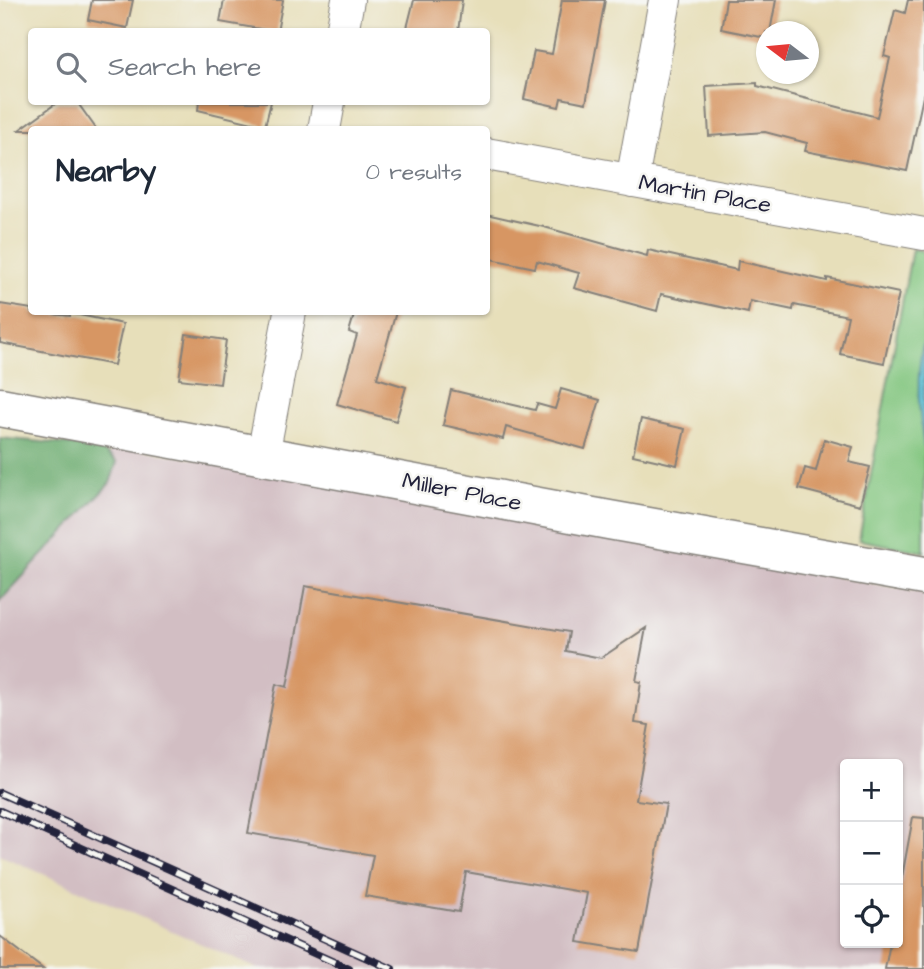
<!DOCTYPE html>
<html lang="en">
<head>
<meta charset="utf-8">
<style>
	:root { --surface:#fff; --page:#f6f6f7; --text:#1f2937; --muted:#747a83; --line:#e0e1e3 }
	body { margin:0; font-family:"Architects Daughter",sans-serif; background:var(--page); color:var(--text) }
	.controls { position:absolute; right:21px; bottom:21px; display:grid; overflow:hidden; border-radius:7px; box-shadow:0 2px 5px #0004 }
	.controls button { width:63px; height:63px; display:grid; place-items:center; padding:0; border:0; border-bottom:2px solid var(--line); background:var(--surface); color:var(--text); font:35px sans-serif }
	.compass { position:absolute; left:756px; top:21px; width:63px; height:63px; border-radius:50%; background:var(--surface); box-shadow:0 2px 5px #0004; rotate:286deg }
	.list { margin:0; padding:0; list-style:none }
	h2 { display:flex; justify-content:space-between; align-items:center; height:91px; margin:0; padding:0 28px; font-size:30px }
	h2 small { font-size:23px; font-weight:400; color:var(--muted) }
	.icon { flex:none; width:38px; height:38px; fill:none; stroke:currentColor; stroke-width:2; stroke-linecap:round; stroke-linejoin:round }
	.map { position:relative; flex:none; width:924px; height:969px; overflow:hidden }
	.search { position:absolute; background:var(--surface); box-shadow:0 2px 5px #0004; left:28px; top:28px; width:462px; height:77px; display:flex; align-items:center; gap:18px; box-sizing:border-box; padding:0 24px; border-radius:7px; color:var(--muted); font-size:26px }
	.panel { position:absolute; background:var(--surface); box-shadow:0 2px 5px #0004; left:28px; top:126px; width:462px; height:189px; border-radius:7px }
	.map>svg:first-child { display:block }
	.industrial { fill:#d2bec3; fill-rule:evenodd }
	.green { fill:#83c680; stroke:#52745e; stroke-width:2 }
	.forest { fill:#6aab6e; stroke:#466654; stroke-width:2 }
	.water { fill:#5ec5da; stroke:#40748a; stroke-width:2 }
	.building { fill:#d79664 }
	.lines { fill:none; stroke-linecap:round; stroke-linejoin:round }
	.street-casing { stroke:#84807a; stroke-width:34 }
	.secondary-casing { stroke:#84807a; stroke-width:41 }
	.street { stroke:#fff; stroke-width:32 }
	.secondary { stroke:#fff; stroke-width:38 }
	.rail-casing { stroke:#22223b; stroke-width:8 }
	.rail { stroke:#f6f6f2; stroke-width:5; stroke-dasharray:16; stroke-linecap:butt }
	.labels { text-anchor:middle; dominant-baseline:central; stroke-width:5; stroke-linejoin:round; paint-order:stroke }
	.street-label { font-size:23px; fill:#22223b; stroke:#f6f6f2 }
</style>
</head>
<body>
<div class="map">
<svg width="924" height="969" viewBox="0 0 924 969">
	<rect width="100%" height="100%" fill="#f6f6f2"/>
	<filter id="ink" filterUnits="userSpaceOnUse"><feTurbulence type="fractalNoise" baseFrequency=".0143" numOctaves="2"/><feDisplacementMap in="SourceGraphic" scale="14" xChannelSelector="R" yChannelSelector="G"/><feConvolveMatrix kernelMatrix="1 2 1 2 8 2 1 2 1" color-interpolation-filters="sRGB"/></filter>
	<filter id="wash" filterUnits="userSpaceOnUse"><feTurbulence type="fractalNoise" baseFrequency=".00686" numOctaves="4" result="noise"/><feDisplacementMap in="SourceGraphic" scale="28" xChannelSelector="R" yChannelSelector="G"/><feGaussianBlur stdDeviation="1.57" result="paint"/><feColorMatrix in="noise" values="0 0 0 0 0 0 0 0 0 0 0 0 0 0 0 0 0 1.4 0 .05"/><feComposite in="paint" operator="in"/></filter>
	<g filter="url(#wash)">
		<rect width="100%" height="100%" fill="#e7dfba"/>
		<path class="industrial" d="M116 445 924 593V969H258L0 855V590ZM845 764H898V943H845Z"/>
		<path class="green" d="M912 249 924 251V552L859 540Z"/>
		<path class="forest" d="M0 438 98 447 117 462 110 483 0 601Z"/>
		<path class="water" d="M924 341V447C919 413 915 375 924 341Z"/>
		<g id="blocks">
			<path class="building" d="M92 0H133L127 28 88 20Z
				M224 0H283L277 32 220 22Z
				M414 0H462L458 32H406Z
				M562 0H605L586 103 561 98 559 107 524 99 534 51 552 54Z
				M726 0H776L770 32H766V38L721 29Z
				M908 0H924V92L907 171 805 151 807 143 765 132 709 136 706 86 757 83V86L877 117 890 58 884 56 895 10 905 13Z
				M58 102H77L97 130H19Z
				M199 102H271L265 126 198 110Z
				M486 214 544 227 647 256 648 250 737 270 738 261 827 281V278L899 293 884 363 840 354 848 316 794 305 793 310 750 301 748 313 661 294 657 311 574 288 579 273 537 261 535 268 486 258Z
				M0 304 32 309V312L70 316V313L123 324 114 365 0 343Z
				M355 312H396L377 378 406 387 396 421 337 404 357 335 349 332Z
				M186 334 226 340 220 384 179 379Z
				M561 389 600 400 585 449 506 427 503 439 443 425 451 390 535 410 537 404 555 409Z
				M641 419 685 429 677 465 633 455Z
				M824 439 853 447 849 462 870 467 860 505 799 489 805 468 816 471Z
				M305 586 569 632 566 651 601 658 646 628 636 681 641 682 635 723 649 725 636 800 666 804 639 952 578 942 587 893 466 872 459 912 365 896 373 855 248 833 276 684 287 687Z
				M913 817 924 818V969H885L890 943H898V899Z
				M0 936 43 969H0Z"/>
		</g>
	</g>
	<g filter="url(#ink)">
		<use href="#blocks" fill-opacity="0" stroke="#84807a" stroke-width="2"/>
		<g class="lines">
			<defs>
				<path id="street" d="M342 32 348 0
					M324 130 329 102
					M486 154 924 234
					M632 181 665 0
					M263 455 290 312"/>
				<path id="secondary" d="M0 407 609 520 924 576"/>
			</defs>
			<use href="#street" class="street-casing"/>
			<use href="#secondary" class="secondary-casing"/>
			<use href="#street" class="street"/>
			<use href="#secondary" class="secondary"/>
			<defs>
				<path id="rail" d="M0 793 392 969
					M0 811 349 969"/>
			</defs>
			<use href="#rail" class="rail-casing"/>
			<use href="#rail" class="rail"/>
		</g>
	</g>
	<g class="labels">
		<g class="street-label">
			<text transform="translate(705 194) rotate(10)">Martin Place</text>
			<text transform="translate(462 492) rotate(11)">Miller Place</text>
		</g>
	</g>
</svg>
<div class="controls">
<button>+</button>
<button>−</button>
<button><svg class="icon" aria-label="locate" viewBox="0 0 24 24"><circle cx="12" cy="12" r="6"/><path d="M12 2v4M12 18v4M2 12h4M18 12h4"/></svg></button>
</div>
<svg class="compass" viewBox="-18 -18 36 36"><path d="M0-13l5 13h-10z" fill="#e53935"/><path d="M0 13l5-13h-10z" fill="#747a83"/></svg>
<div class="search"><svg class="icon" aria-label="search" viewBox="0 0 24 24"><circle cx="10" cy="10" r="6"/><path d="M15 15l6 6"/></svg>Search here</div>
<section class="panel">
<h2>Nearby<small>0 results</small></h2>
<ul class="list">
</ul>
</section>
</div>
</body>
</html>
